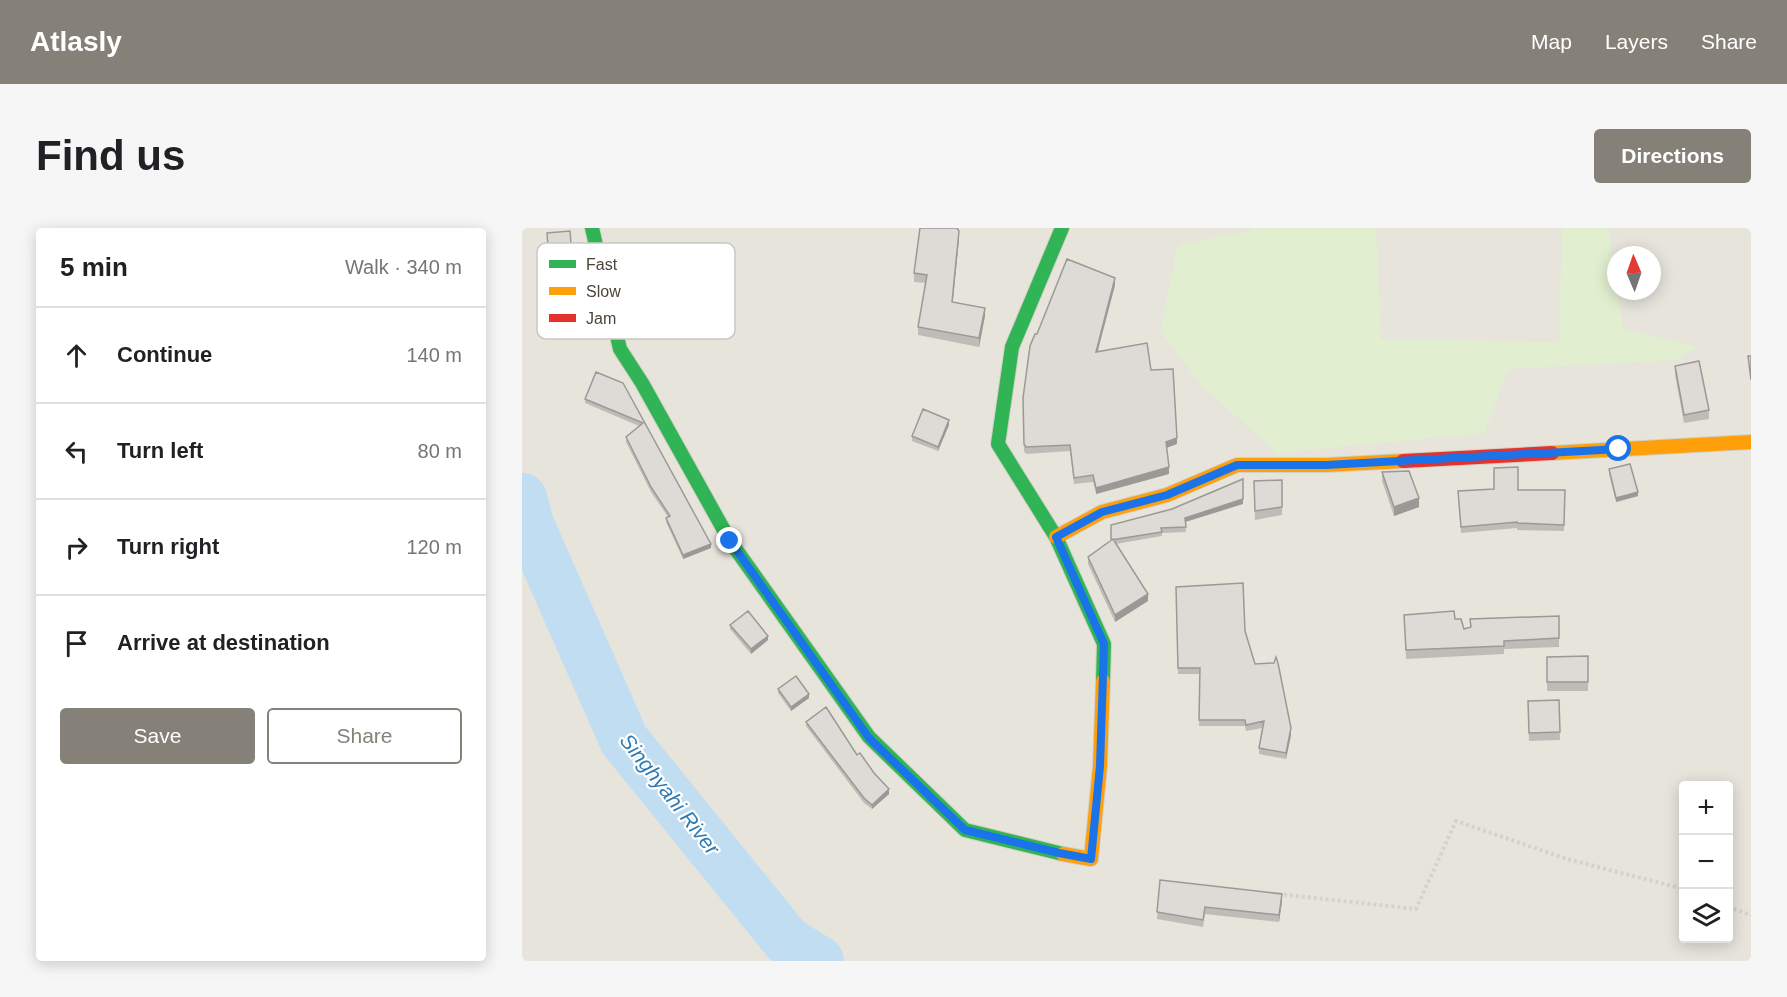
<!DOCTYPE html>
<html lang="en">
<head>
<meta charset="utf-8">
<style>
	:root { --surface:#fff; --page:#f6f6f6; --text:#202124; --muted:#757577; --line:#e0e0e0; --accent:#868178 }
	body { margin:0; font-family:Helvetica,sans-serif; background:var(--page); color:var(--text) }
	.controls { position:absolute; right:18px; bottom:18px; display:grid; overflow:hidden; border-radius:6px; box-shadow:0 3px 15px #0003 }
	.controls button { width:54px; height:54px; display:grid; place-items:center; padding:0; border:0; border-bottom:2px solid var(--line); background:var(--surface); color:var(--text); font:30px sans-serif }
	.compass { position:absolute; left:1085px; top:18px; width:54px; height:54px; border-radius:50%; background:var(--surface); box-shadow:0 3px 15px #0003; rotate:358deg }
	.stop { position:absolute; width:18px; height:18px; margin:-14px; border:4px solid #1a73e8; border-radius:50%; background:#fff }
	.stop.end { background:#1a73e8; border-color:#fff; box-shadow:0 2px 6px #0008 }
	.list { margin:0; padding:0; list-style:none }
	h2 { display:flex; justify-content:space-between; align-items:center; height:78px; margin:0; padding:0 24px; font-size:26px }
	h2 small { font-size:20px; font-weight:400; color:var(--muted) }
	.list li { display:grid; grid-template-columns:39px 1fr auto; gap:18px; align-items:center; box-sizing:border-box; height:96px; padding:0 24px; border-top:2px solid var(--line) }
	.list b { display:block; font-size:22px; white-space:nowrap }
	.list em { font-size:20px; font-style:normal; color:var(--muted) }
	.actions { display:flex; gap:12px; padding:18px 24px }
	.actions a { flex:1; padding:14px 0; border:2px solid var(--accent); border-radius:6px; text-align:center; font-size:21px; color:var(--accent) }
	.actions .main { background:var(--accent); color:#fff }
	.icon { flex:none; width:33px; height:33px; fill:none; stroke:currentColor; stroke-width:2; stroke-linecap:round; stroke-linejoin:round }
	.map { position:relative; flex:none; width:1229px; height:733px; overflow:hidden; border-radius:6px }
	header { display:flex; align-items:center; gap:36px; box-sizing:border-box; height:84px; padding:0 30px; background:var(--accent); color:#fff }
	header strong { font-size:28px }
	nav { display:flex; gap:33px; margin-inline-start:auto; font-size:21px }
	.intro { display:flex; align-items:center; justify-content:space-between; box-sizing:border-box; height:144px; padding:0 36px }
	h1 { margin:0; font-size:42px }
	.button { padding:15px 27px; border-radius:6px; background:var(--accent); color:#fff; font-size:21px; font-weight:700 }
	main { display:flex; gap:36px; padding:0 36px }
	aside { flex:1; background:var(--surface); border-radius:6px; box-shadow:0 3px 15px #0003 }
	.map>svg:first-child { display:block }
	.residential { fill:#e7e4dc; fill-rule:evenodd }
	.green { fill:#e1eecf }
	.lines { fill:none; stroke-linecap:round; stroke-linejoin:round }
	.river { stroke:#c0ddf1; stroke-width:50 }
	.fast-casing { stroke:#d3cfc5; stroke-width:16 }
	.slow-casing { stroke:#d3cfc5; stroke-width:16 }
	.jam-casing { stroke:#d3cfc5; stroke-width:16 }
	.path { stroke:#d3d2cc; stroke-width:4; stroke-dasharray:3 3; stroke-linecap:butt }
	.fast { stroke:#30b455; stroke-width:14 }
	.slow { stroke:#ff9f0a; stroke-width:14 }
	.jam { stroke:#e5322d; stroke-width:14 }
	.wall { fill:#bfbcb8 }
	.shaded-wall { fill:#9b9996 }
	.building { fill:#dedbd6; stroke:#9b9996; stroke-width:1.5 }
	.route { stroke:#1a73e8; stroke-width:8 }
	.labels { text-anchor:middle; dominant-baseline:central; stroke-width:4.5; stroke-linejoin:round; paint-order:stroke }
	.water-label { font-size:21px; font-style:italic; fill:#2e7ab2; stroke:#fff }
	.key { fill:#fff; stroke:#c9c7c4; stroke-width:1.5 }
	.key-label { font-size:16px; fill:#4b4439 }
</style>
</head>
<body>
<header>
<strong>Atlasly</strong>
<nav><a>Map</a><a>Layers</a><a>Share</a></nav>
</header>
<div class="intro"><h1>Find us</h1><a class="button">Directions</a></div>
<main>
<aside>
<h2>5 min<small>Walk · 340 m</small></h2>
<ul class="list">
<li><svg class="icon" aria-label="ahead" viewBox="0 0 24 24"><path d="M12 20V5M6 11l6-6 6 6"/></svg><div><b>Continue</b></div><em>140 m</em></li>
<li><svg class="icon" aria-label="left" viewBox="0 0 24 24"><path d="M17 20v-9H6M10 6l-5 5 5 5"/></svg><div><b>Turn left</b></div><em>80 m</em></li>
<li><svg class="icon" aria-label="right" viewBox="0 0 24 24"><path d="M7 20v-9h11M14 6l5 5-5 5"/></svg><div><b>Turn right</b></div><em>120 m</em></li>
<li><svg class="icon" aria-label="arrive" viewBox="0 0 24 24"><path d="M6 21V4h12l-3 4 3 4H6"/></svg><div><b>Arrive at destination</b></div></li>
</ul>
<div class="actions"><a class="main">Save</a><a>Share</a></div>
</aside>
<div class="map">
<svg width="1229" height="733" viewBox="0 0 1229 733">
	<rect width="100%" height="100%" fill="#f4f2ee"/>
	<path class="residential" d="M0 0H1229V733H0ZM1094 27H1130V63H1094ZM1162 558H1206V710H1162Z"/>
	<path class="green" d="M732 0H854L859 111 1037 114 1040 0H1086L1101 101 1176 119 1153 132 986 141 962 205 755 225 680 158 638 103 656 17 728 3Z"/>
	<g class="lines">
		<path class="river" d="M0 270 7 296 102 512 265 713 297 733"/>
		<defs>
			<path id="fast" d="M70 0 98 121 120 155 208 313 347 509 443 602 541 626
				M540 0 490 119 476 216 534 309 582 416 581 453"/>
			<path id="slow" d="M1030 225 1229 214
				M534 309 580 284 645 267 715 237H804L881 233
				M541 626 569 631 578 538 581 453"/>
			<path id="jam" d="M881 233 1030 225"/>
		</defs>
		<use href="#fast" class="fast-casing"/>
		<use href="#slow" class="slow-casing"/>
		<use href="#jam" class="jam-casing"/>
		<path class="path" d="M756 666 894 681 934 593 1045 631 1162 661
			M1206 679 1229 687"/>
		<use href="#fast" class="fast"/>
		<use href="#slow" class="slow"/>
		<use href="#jam" class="jam"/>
	</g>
	<path class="wall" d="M25 9 50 29V34L27 35Z
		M437 11 430 74 463 88 457 119 396 107V99L404 55 392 54V45Z
		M54 38 56 99 26 43V39Z
		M593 57 575 123 629 142 655 216 644 220 647 246 574 266 571 254 552 256 548 223 504 226 502 223 501 176 515 106Z
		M1153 138 1187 182V191L1162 195 1153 147Z
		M101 155 189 320 161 331 144 294V290L146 289 129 264 104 214V209L117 198 63 175V171Z
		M427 197 416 223 390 213V208Z
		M1087 241 1116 268 1094 274 1087 246Z
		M860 244 897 279 872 288 860 253Z
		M760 252V287L733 292 732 253Z
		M996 262H1043L1042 303 995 302V300L939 305 936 263Z
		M721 276 663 294 664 304 640 305V308L594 316 626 373 593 394 566 336V329L589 313Z
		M654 359 723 403 733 436 769 507 764 531 737 526V520L740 500 724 503 723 498H677L678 446H656Z
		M882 387 933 391 942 401 948 400V391L1037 388V419L982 421V426L884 431Z
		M208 397 246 412 229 426 208 401Z
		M1066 428V463H1025V429Z
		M256 461 287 470 269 483 256 465Z
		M1037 472 1038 512 1007 513 1006 473Z
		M284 494 335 527 367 566 350 581 342 575 284 498Z
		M638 652 760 673 757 694 683 686 681 699 635 691Z"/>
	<path class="shaded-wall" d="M437 3V11L430 82V74Z
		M593 50V57L574 130V124Z
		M463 80V88L457 119V110Z
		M427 192V197L416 223V219Z
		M655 210V216L644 220V214Z
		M647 239V246L574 266V260Z
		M721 251V276L663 294V290Z
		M1116 264V268L1094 274V270Z
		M897 270V279L872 288V279Z
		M189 316V320L161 331V327Z
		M626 366V373L593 394V387Z
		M246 408V412L229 426V421Z
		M287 466V470L269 483V479Z
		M769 500V507L764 531V525Z
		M367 561V566L350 581V577Z
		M760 666V673L757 694V687Z"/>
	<path class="building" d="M398 0H435L437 3 430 74 463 80 457 110 396 99 405 47 392 45Z
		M48 3 50 29 27 31 25 5Z
		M545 31 593 50 574 124 625 115 629 142 651 141 655 210 644 214 647 239 574 260 571 247 552 250 548 217 504 219 502 216 501 170 508 118 513 106H515Z
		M1226 128H1229V152Z
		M1177 133 1187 182 1162 187 1153 138Z
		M74 144 101 155 189 316 161 327 144 290 148 288 129 259 104 209 121 195 63 171Z
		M401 181 427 192 416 219 390 208Z
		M1108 236 1116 264 1094 270 1087 241Z
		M996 239V262H1043L1042 297 995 295V294L939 299 936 263 972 261V240Z
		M887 243 897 270 872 279 860 244Z
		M721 251V271L663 290 664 299 639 300 640 304 589 312V297L650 281Z
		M760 252V279L733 283 732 253Z
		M591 311 626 366 593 387 566 329Z
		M721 355 723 403 733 436 752 435 754 429 756 435 769 500 764 525 737 520 742 493 724 497 723 492H677L678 440H656L654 359Z
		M226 383 246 408 229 421 208 397Z
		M932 383 933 391H939L942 401 949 399 948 391 1037 388V410L982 413V418L884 422 882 387Z
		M1066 428V454H1025V429Z
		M274 448 287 466 269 479 256 461Z
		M1037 472 1038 504 1007 505 1006 473Z
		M304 479 335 527 338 525 352 545 367 561 350 577 342 570 284 494Z
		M638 652 760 666 757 687 683 679 681 692 635 684Z"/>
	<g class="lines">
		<path class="route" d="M208 313 347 510 443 602 537 625 569 631 578 538 582 416 534 309 580 284 645 267 715 237H804L1097 221"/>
	</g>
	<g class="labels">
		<g class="water-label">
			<text transform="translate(148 566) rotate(52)">Singhyahi River</text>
		</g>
	</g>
	<rect x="15" y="15" width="198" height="96" rx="9" class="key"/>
	<rect x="27" y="32" width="27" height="8" fill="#30b455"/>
	<rect x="27" y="59" width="27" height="8" fill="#ff9f0a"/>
	<rect x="27" y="86" width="27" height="8" fill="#e5322d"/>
	<g class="key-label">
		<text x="64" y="42">Fast</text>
		<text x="64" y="69">Slow</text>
		<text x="64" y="96">Jam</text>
	</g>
</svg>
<div class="controls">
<button>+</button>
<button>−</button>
<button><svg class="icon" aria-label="layers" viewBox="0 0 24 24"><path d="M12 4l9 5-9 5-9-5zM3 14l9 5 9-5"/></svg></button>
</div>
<svg class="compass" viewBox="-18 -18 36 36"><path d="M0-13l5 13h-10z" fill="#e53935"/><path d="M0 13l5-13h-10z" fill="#757577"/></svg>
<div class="stop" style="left:1097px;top:221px"></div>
<div class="stop end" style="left:208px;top:313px"></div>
</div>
</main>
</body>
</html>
